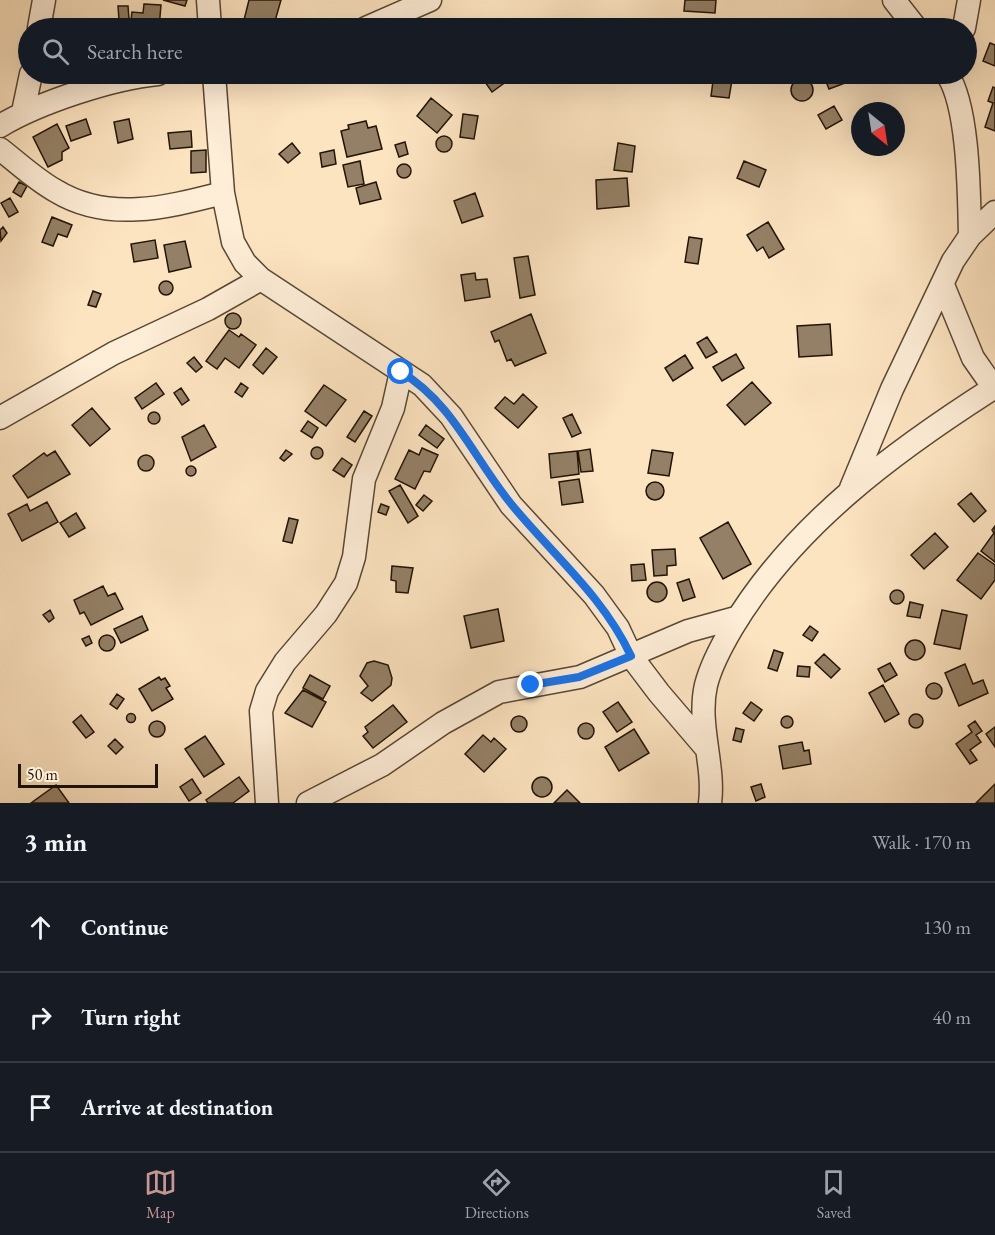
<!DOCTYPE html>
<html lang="en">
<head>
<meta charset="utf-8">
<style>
	:root { --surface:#171b24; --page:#20242c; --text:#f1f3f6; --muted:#9ea1a6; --line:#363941; --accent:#c59692 }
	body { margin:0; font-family:"EB Garamond",serif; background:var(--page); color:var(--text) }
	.compass { position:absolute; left:851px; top:102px; width:54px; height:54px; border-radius:50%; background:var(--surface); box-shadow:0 6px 24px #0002; rotate:150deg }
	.scale { position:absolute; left:18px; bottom:15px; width:140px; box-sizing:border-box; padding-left:6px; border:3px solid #221404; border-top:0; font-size:16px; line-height:21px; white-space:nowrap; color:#221404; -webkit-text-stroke:4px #feedd7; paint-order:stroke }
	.stop { position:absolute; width:18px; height:18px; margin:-14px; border:4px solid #1a73e8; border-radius:50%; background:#fff }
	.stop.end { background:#1a73e8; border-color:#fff; box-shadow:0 2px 6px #0008 }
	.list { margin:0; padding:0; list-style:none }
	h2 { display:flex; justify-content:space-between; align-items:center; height:78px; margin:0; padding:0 24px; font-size:26px }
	h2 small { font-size:20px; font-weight:400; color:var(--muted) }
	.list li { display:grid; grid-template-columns:39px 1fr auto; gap:18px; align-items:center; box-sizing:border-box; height:90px; padding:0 24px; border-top:2px solid var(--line) }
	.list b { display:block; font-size:22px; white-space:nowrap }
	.list em { font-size:20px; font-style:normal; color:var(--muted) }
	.icon { flex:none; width:33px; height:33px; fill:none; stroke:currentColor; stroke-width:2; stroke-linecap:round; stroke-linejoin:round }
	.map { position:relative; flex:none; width:995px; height:803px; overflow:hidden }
	.search { position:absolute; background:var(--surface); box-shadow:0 6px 24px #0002; left:18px; right:18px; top:18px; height:66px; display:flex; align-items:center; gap:15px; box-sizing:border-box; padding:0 21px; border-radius:33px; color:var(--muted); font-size:22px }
	.sheet { height:348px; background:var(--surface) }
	nav { display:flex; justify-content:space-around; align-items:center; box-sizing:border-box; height:84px; border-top:2px solid var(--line); background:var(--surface); font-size:16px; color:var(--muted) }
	nav a { display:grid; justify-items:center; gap:3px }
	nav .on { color:var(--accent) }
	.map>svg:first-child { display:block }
	.building { fill:#948066; stroke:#221404; stroke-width:1.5 }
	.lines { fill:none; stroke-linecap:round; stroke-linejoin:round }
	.minor-casing { stroke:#594833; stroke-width:25 }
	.minor { stroke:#feedd7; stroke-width:22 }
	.route { stroke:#1a73e8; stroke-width:8 }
</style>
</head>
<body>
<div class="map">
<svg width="995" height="803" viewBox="0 0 995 803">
	<rect width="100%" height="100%" fill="#fde4c1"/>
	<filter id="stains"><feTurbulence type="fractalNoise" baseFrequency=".00333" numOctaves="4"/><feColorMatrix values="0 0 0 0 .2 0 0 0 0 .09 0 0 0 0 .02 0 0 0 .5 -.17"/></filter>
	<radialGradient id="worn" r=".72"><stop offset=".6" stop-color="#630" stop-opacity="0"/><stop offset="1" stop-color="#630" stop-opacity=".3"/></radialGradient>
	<path class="building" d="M163 0H187L185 6Z
		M249 0H281L273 28H242Z
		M685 0H716L715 13 684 11Z
		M144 4 161 5 159 28H130L132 12 143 13Z
		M118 6H128L129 19 119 20Z
		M990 43 995 45V66L983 61Z
		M496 74H502L507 81 492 92 485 82Z
		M514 74H540V75L518 83Z
		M714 74H724V79L732 80 729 98 711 96Z
		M823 74H842L845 83 829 89Z
		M791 90a11 11 0 1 1 22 0a11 11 0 1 1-22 0Z
		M993 87 995 88V131L985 127 993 103 988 101Z
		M431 98 452 115 437 133 417 116Z
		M834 106 842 120 826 129 818 115Z
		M463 114 478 116 474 139 460 137Z
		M86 119 91 134 71 141 66 126Z
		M129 119 133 139 118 143 114 122Z
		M366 121 368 128 376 126 382 149 347 157 341 131 349 129 348 125Z
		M57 124 69 148 62 152V160L48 167 33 137Z
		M191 131 192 147 170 149 168 133Z
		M436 144a8 8 0 1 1 16 0a8 8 0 1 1-16 0Z
		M405 142 408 154 399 157 395 145Z
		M292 143 300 153 288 163 279 154Z
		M618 143 635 146 632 172 614 170Z
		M206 150V172L191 173V151Z
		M334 150 336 164 322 167 320 153Z
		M360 161 364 184 348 187 343 165Z
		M744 161 766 170 759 187 737 178Z
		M397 171a7 7 0 1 1 14 0a7 7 0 1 1-14 0Z
		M627 178 629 206 597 209 596 180Z
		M19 182 27 186 21 197 13 192Z
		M376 182 381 199 360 204 356 188Z
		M475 193 483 216 462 223 454 201Z
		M10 198 18 212 9 217 1 203Z
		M52 217 72 225 67 237 58 234 53 246 42 242Z
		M768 222 784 249 769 258 763 247 757 251 747 235Z
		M3 227 7 233 1 241 0 230Z
		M689 237 702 239 698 264 685 262Z
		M155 240 158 258 134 262 131 244Z
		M185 241 191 267 169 272 164 245Z
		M528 256 535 295 520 298 514 258Z
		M475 273 476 280 487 279 490 297 465 301 461 275Z
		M159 288a7 7 0 1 1 14 0a7 7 0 1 1-14 0Z
		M93 291 101 294 96 307 88 305Z
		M225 321a8 8 0 1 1 16 0a8 8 0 1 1-16 0Z
		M531 314 546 353 515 366 511 359 507 361 499 340 495 342 491 332Z
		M830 324 832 355 799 357 797 326Z
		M229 330 239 337 241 334 256 345 239 368 225 358 217 369 206 361Z
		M707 337 717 352 706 358 697 343Z
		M266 348 277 357 263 374 253 365Z
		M736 354 744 368 722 381 713 367Z
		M685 355 693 368 673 381 665 368Z
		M194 357 202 367 196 372 187 363Z
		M752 382 771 403 745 425 727 405Z
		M156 383 164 394 142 409 135 398Z
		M241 383 248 388 242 397 235 392Z
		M324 385 346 400 326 426 305 411Z
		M181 388 189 400 182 405 174 393Z
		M523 394 537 407 518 428 495 408 505 397 514 404Z
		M92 408 110 429 90 446 72 425Z
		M364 411 372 416 355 442 347 437Z
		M148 418a6 6 0 1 1 12 0a6 6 0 1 1-12 0Z
		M572 414 581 433 572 437 563 418Z
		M308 421 318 428 312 438 301 431Z
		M204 425 216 447 191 461 182 437Z
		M426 425 444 439 437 448 419 435Z
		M311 453a6 6 0 1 1 12 0a6 6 0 1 1-12 0Z
		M422 448 438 455 430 472 424 471 415 489 395 479 409 450 419 455Z
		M590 449 593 471 581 472 578 451Z
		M286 450 292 454 284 461 280 458Z
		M652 450 673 453 669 476 648 473Z
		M55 451 70 474 28 498 13 476 44 453 47 456Z
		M577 451 579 474 551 478 549 454Z
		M138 463a8 8 0 1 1 16 0a8 8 0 1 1-16 0Z
		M342 458 352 465 344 477 333 470Z
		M186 471a5 5 0 1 1 10 0a5 5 0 1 1-10 0Z
		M579 479 583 502 562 505 559 482Z
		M646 491a9 9 0 1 1 18 0a9 9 0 1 1-18 0Z
		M400 485 418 516 408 523 389 491Z
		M971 493 986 511 974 522 958 504Z
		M424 495 432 501 423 511 416 505Z
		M47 502 58 522 22 541 8 514 27 504 30 511Z
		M381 504 389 507 386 515 378 512Z
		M76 513 85 528 69 537 60 523Z
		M289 518 298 520 292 543 283 541Z
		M728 522 751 564 723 579 700 538Z
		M995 526V562L981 551 994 533 992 530Z
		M935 533 948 547 924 569 911 555Z
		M675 549 676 565 667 566V575L654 576 652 550Z
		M978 553 995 565V580L981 599 957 580Z
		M644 564 646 580 632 581 631 565Z
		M392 566 413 568 408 593 396 592V581L391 580Z
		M689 579 695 597 683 601 677 583Z
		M647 592a10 10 0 1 1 20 0a10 10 0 1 1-20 0Z
		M103 586 108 596 115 593 123 609 91 625 84 612 80 614 74 600Z
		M890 597a7 7 0 1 1 14 0a7 7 0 1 1-14 0Z
		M910 602 923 605 920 618 907 616Z
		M498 609 504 641 471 648 464 616Z
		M50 610 54 618 49 622 43 615Z
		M942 610 967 615 960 649 934 644Z
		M142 616 148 630 121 643 114 629Z
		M810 626 818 632 812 641 803 635Z
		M99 643a8 8 0 1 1 16 0a8 8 0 1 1-16 0Z
		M89 636 92 643 86 646 82 639Z
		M905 650a10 10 0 1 1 20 0a10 10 0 1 1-20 0Z
		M774 650 783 653 777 671 768 668Z
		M824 654 840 669 831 678 815 663Z
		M374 661 388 665 392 678 391 685 372 701 361 693 368 686 360 676 367 663Z
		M890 663 897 675 885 682 878 669Z
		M965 664 973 684 983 680 988 693 959 706 945 673Z
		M798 666 810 667 809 677 797 676Z
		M310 675 330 686 323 699 303 688Z
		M159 677 161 680 165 678 170 686 166 688 173 699 152 711 139 689Z
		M926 691a8 8 0 1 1 16 0a8 8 0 1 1-16 0Z
		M883 685 899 714 885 722 869 693Z
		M303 690 326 702 312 727 285 713Z
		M117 694 124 699 117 709 110 704Z
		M618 702 632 722 617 732 603 712Z
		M751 702 762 710 754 721 743 713Z
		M393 705 407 722 373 748 363 736 368 732 365 727Z
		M126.5 718a4.5 4.5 0 1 1 9 0a4.5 4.5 0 1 1-9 0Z
		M909 721a7 7 0 1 1 14 0a7 7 0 1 1-14 0Z
		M81 715 94 732 86 738 73 722Z
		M781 722a6 6 0 1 1 12 0a6 6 0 1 1-12 0Z
		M511 724a8 8 0 1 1 16 0a8 8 0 1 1-16 0Z
		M149 729a8 8 0 1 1 16 0a8 8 0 1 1-16 0Z
		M975 721 982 731 976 735 981 742 970 750 977 760 970 764 956 744 972 732 968 726Z
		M578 731a8 8 0 1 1 16 0a8 8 0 1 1-16 0Z
		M995 727V747L986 734Z
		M736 728 744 730 741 742 733 740Z
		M634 729 649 753 619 771 605 747Z
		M483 735 491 742 494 738 506 749 484 772 465 754Z
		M205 736 224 764 204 777 185 749Z
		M115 739 123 747 116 754 108 746Z
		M802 742 804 751 809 750 811 764 783 769 779 746Z
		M532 787a10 10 0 1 1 20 0a10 10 0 1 1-20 0Z
		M239 777 249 791 233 803H208L206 800Z
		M192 779 201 793 189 801 180 787Z
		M761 784 765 797 756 801 751 787Z
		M995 784V803H976Z
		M56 785 69 803H31Z
		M567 790 580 803H554Z"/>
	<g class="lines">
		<defs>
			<path id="minor" d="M208 0 210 28
				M894 0 916 28
				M39 28 44 0
				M366 28 430 0
				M964 28 969 0
				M214 74 223 193 233 242 245 263 261 279 422 385 451 416 511 505 594 595 618 628 631 656 659 693 706 748
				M947 74C969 106 969 195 970 236
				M23 112 31 74
				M0 126C38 103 113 78 158 74
				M0 149C18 163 36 180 56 191 109 223 168 207 223 193
				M943 285 973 358 994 388
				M0 418 114 353 208 309 261 279
				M851 488 892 389 953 261 970 236 995 212
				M267 803 261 711 267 691 285 662 326 614 346 583 354 557 364 479 393 408 401 372
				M308 803 382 765 443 723 499 692 580 677 688 631 739 617
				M710 803C715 765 697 724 706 685 711 665 722 645 732 628 793 525 896 450 995 387"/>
		</defs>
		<use href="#minor" class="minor-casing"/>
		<use href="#minor" class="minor"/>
	</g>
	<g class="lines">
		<path class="route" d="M401 372C453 403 474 459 512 505 553 555 603 596 631 656L579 677 531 685"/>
	</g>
	<rect width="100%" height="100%" filter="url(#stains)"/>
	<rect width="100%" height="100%" fill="url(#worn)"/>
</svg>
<svg class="compass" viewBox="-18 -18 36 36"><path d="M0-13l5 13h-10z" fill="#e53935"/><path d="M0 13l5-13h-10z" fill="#9ea1a6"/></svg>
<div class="scale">50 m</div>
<div class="stop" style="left:401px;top:372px"></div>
<div class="stop end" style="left:531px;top:685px"></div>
<div class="search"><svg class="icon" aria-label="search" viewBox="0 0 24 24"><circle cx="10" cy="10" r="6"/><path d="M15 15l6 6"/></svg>Search here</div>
</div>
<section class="sheet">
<h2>3 min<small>Walk · 170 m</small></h2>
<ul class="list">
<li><svg class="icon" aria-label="ahead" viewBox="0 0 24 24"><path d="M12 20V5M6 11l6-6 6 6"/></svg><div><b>Continue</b></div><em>130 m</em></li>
<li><svg class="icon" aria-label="right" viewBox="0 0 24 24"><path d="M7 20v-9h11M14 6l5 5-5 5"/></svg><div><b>Turn right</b></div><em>40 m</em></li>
<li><svg class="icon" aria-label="arrive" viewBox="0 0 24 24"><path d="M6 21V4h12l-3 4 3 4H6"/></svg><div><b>Arrive at destination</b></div></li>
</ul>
</section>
<nav>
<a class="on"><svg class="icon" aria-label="map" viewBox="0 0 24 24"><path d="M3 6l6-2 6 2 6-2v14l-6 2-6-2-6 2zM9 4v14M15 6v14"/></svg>Map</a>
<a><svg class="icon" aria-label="directions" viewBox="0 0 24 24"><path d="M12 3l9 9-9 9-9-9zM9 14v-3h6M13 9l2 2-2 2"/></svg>Directions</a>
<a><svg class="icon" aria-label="saved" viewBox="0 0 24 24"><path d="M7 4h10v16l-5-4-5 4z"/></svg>Saved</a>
</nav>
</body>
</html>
